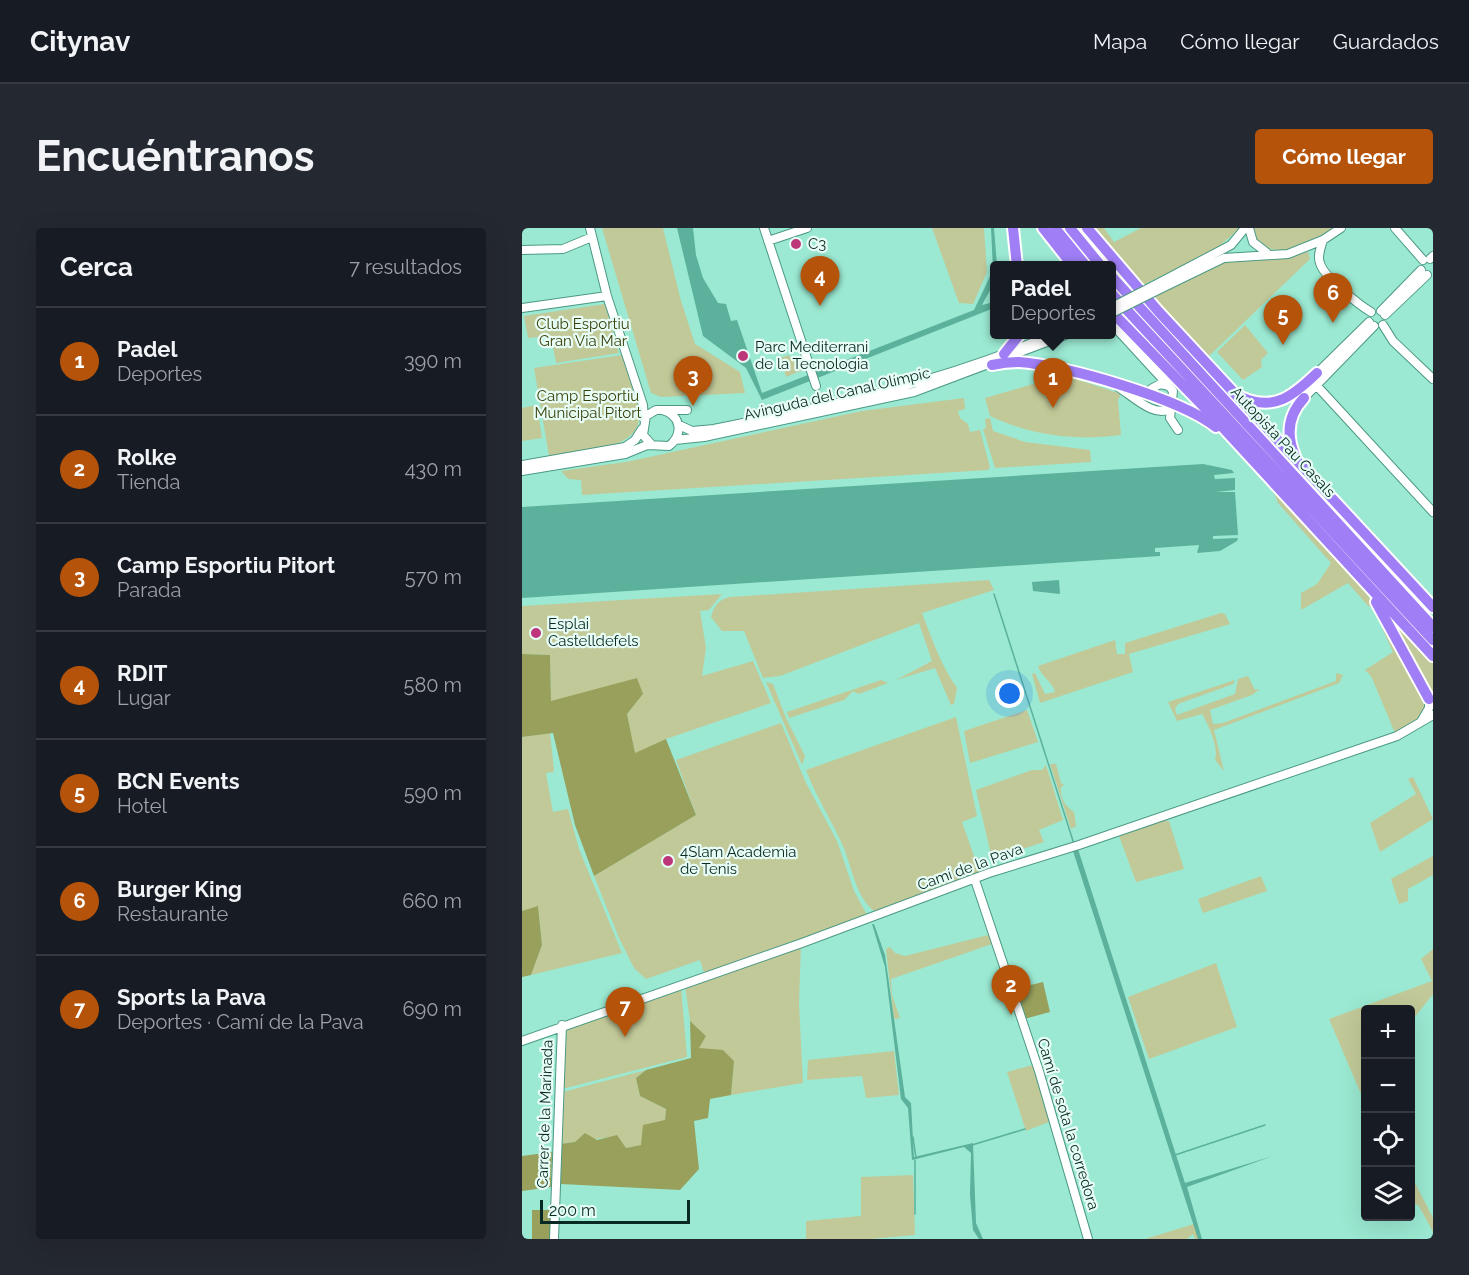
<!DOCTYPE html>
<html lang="es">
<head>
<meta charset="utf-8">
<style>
	:root { --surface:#171b24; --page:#242831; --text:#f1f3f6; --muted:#9ea1a6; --line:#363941; --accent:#b45309 }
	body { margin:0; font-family:Raleway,sans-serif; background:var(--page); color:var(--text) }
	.controls { position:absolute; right:18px; bottom:18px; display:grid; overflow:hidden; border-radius:6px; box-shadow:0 6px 24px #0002 }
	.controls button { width:54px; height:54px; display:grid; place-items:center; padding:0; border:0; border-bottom:2px solid var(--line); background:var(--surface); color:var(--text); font:30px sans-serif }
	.scale { position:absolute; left:18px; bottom:15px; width:150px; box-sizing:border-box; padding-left:6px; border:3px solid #082a22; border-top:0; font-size:16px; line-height:21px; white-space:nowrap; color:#082a22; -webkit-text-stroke:4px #e7fdf6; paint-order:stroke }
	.you { position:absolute; left:488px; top:466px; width:21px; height:21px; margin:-15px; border:4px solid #fff; border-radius:50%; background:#1a73e8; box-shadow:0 0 0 9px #1a73e833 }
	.badge { display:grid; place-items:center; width:39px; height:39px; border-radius:50%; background:var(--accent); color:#fff; font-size:20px; font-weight:700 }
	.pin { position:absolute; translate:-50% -50px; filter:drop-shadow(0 2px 3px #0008) }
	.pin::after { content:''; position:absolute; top:32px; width:21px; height:18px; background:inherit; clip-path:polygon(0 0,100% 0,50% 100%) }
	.popup { position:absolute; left:468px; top:33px; width:126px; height:78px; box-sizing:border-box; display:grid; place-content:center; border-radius:6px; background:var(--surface); filter:drop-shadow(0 2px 4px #0005); font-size:20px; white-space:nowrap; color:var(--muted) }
	.popup b { font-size:22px; color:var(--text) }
	.popup::after { content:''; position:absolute; left:50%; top:100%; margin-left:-12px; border:12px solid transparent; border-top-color:var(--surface) }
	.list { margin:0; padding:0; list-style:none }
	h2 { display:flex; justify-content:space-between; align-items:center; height:78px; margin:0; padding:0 24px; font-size:26px }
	h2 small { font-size:20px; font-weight:400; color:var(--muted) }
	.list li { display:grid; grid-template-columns:39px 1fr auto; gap:18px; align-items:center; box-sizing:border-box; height:108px; padding:0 24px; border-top:2px solid var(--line) }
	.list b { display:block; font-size:22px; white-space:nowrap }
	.list p { margin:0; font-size:20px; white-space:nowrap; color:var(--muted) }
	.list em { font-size:20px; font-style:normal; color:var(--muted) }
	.icon { flex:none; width:33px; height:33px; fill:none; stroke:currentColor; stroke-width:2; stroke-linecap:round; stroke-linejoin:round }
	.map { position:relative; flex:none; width:911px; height:1011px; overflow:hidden; border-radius:6px }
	header { display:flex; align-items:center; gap:36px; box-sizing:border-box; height:84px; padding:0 30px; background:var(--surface); border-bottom:2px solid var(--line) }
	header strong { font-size:28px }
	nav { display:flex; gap:33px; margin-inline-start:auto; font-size:21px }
	.intro { display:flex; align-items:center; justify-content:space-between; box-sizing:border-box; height:144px; padding:0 36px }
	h1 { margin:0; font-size:42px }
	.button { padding:15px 27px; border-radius:6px; background:var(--accent); color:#fff; font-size:21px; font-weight:700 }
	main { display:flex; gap:36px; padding:0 36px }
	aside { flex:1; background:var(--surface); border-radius:6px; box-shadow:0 6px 24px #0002 }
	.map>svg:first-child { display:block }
	.green { fill:#c2c998 }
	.forest { fill:#98a05c }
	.water { fill:#5bb19b }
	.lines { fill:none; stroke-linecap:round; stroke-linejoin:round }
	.stream { stroke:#5bb19b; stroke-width:1.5 }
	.minor-casing { stroke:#4b9984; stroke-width:10 }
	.highway-casing { stroke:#fff; stroke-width:14 }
	.minor { stroke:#fff; stroke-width:8 }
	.highway { stroke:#a07ff6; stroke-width:10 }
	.minor-bridge-casing { stroke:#4b9984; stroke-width:10; stroke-linecap:butt }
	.minor-bridge { stroke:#fff; stroke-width:8 }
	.poi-dot { fill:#bc3679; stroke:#e7fdf6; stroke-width:2 }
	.labels { text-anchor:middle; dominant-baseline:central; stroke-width:4.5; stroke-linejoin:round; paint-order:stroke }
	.poi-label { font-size:15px; fill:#082a22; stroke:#e7fdf6; text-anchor:start }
	.park-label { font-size:15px; fill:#3c410b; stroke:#e7fdf6 }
	.street-label { font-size:15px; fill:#082a22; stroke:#e7fdf6 }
</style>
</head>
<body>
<header>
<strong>Citynav</strong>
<nav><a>Mapa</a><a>Cómo llegar</a><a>Guardados</a></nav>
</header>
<div class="intro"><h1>Encuéntranos</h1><a class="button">Cómo llegar</a></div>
<main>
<aside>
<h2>Cerca<small>7 resultados</small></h2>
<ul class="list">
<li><span class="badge">1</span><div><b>Padel</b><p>Deportes</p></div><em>390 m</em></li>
<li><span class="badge">2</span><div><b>Rolke</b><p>Tienda</p></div><em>430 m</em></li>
<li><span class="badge">3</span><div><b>Camp Esportiu Pitort</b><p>Parada</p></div><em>570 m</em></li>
<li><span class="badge">4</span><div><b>RDIT</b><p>Lugar</p></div><em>580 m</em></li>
<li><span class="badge">5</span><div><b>BCN Events</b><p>Hotel</p></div><em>590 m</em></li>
<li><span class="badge">6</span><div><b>Burger King</b><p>Restaurante</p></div><em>660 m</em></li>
<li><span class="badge">7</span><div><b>Sports la Pava</b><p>Deportes · Camí de la Pava</p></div><em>690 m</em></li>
</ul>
</aside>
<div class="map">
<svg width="911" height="1011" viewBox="0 0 911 1011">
	<rect width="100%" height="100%" fill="#9be9d2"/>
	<path class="green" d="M80 0H141L159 73 173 116 218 144 223 165 139 169 129 165Z
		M410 0H462L465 44 451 76 437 75Z
		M571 0H582L592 14 619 0H718L693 22 619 58Z
		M730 0H814C791 16 762 31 736 16Z
		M786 24 788 31 686 129 631 69 700 35Z
		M83 76 97 125 34 135 29 108 6 110 2 88Z
		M723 97 746 125 739 132 740 139 721 152 695 124Z
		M100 127C105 145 115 166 117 185 121 224 55 223 27 228L12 140Z
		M266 127 267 128 283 141 264 149 259 130Z
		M542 147 599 166 596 172 599 207C552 213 511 208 468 188L463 170Z
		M442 170 443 181 436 183 438 190 446 196 448 204 458 202 468 239 466 242 60 267 59 252 46 251 39 243 104 234 340 183Z
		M15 177 20 210 0 213V180Z
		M468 190 471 203 503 214 568 222 569 234 473 240 461 201 464 200 463 191Z
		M752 265 835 353 855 380 846 378 826 355 779 382V365L795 356 809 335 756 275Z
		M467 352 472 362 400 385C410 411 419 438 435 460L432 476 429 477 413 440 374 452 410 433 397 395 258 448 241 450 222 403H200L189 389C192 378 197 371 208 369Z
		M200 366 187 382 178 383 184 420 180 448 231 433 249 475 144 511 113 526 105 486 121 466 29 474 28 427 0 426V378Z
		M864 382 911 434V469Z
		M699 385 703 386 708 396 607 426 611 444 518 475 510 446 513 445 523 466 533 464C530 453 519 449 516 438L593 412 595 426H603V415Z
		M865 399 903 479 895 491 873 505 849 448 843 442 871 424 860 400Z
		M814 445 821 447 817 455 692 502 702 543 693 532C697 519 686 496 680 486L655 493 646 474 713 452 711 456 656 476 653 481 655 487 713 466 716 451 726 448 733 462 738 461 730 467 688 482 691 496 701 495 814 453Z
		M359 452 366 455 337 466 331 463 322 472 267 490 265 484Z
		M244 454 251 456 264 490 283 528 280 537Z
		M505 482 516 514 448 535 442 503Z
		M434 489 455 588 440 594 458 645 355 685C334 672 330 639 321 618 309 592 294 568 284 542Z
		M259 495 284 555 315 613 332 663 345 687 182 745 178 732 124 751 112 740 97 710 72 648 174 587 154 532Z
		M28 505 32 542 31 544 24 545 31 584 46 581 57 621 100 725 9 747 20 717 16 679 0 683V509Z
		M528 536H534L539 555 542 557 539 559C538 570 543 578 552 584L554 598 549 601Z
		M524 537 541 592 517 602 522 614 470 631 454 562 510 542H520Z
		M891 549 911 591 858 624 848 595 894 566 886 551Z
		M637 593H647L662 641 614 654 597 608Z
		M911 628V647L886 661V673L877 676 869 651Z
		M739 648 745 663 681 685 676 671Z
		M470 706 473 715 369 751 370 767 378 790 372 791 364 721 368 719 373 725 383 728Z
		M279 717 277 776 281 855 209 867 212 833 176 820 184 808 168 793 163 758Z
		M911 721V766L889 794 888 782H844L843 859 839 866 807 791 910 753 899 731Z
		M694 735 715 799 627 831 606 769Z
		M159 759 165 829 40 861 45 799Z
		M372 823 377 867 344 870 340 848 285 852 286 832Z
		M511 837 529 893 504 903 485 844Z
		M124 842 114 850 118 868 144 881 143 892 119 917 104 920 95 908 38 916 41 864Z
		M391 947 393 1007 348 1011H284V993L339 988V949Z
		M889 947 911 990V1004L897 978 889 973Z
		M672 996 677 1011H673L671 1006 665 1011H623Z"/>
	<path class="forest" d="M0 426 28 427 29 473 115 450 121 466 105 486 113 525 144 511 174 587 72 648 53 597 31 505 0 509Z
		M16 678 20 717 9 747 0 749V683Z
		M521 754 528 784 502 791 492 761Z
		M168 793 184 808 177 820 201 822 212 833 209 867 188 871 186 890 172 893 177 941 158 962 39 956 38 916 53 914 63 905 75 912 95 907 104 920 119 917 121 897 143 892 144 881 118 868 114 850 124 842 169 830Z
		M30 924 29 959 0 963V928Z
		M10 982H31L30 1011H10Z"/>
	<path class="water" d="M155 0H171L174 27 181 50 196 75 204 76 209 93 215 92 240 165 452 82 471 42 469 0H472L475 37 472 38V55L460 77 472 74V80L240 172 224 140 181 108Z
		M681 236 710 242 712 245 692 247 693 251 713 250V262L694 264H713L716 307 691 308V311L716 310 715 313 698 323 675 325 677 317 633 320V324H638V328L0 370V279Z
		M537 352 538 366 511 363 510 354Z
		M556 621 663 955 751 928 665 959 680 1011H676L551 623Z
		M350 696H352L363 727 383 869 389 875 392 929 451 915 454 995 461 1011H457L451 1002 448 967 449 925 442 919 390 932 386 880 379 871 363 739Z"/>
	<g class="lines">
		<path class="stream" d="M472 366 552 616
			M391 909 394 930
			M450 917 503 901
			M653 927 743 897
			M393 932V986"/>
		<defs>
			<path id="minor" d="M68 0 85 68 121 177 122 191
				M242 0 294 158
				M727 0 731 14 745 25
				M873 0 901 32
				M801 12C799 19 795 28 798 35 801 48 837 77 849 84
				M246 13 285 0
				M0 22 41 21 70 9
				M908 31 911 28
				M631 58 709 17 723 0
				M632 64 702 30 766 26 801 12 819 0
				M0 80 85 68
				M859 83 899 42
				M863 87 905 47
				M847 94 795 145V158L911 284
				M590 96 647 158
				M861 97 871 113 911 151
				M596 159C611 168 633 191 649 180
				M629 161 638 156 647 158 651 163 648 190 656 202
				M782 170 852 98
				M157 197 170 203 192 201C310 177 420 155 531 106
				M153 212 182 209 392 164 546 106
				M130 217 121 207 124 188 134 182H165
				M0 237 103 219 113 212 120 201
				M0 243 103 226 125 217 147 218C162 206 159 187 140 182
				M900 492 907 480V471
				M453 652 517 843 566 1011
				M0 813 280 715 467 645 557 617 875 508 911 487
				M32 1011 40 797"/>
			<path id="highway" d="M491 0 495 38
				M521 0 551 38
				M533 0 564 38
				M548 0 579 38
				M565 0 636 83 911 379
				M590 49 911 399
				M590 66 911 412
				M590 84 682 179 911 428
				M482 126 498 106
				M470 137C479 135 488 134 497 134 543 137 659 171 694 199
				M719 169C752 184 771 168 795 145
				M773 228C764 207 766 187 782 170
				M854 374 907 471"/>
		</defs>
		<use href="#minor" class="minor-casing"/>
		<use href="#highway" class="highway-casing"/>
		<use href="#minor" class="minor"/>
		<use href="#highway" class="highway"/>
		<defs>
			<path id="minor-bridge" d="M590 79 631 58
				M590 85 632 64"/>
		</defs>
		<use href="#minor-bridge" class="minor-bridge-casing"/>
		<use href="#minor-bridge" class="minor-bridge"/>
	</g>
	<g class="poi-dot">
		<circle cx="274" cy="16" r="6"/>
		<circle cx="221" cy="128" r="6"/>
		<circle cx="14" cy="405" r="6"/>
		<circle cx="146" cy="633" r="6"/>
	</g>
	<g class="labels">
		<g class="poi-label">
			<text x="286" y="16">C3</text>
			<text x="233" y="119">Parc Mediterrani<tspan x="233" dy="17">de la Tecnologia</tspan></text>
			<text x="26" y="396">Esplai<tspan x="26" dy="17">Castelldefels</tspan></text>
			<text x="158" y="624">4Slam Academia<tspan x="158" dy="17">de Tenis</tspan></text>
		</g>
		<g class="park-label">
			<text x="61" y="96">Club Esportiu<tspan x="61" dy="17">Gran Via Mar</tspan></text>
			<text x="66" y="168">Camp Esportiu<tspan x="66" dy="17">Municipal Pitort</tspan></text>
		</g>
		<g class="street-label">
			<text transform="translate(315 166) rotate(-13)">Avinguda del Canal Olímpic</text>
			<text transform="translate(761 214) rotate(47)">Autopista Pau Casals</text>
			<text transform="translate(448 639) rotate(-20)">Camí de la Pava</text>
			<text transform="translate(23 886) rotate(-88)">Carrer de la Marinada</text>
			<text transform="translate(546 896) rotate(73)">Camí de sota la corredora</text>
		</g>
	</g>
</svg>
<div class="controls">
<button>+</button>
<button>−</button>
<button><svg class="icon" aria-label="locate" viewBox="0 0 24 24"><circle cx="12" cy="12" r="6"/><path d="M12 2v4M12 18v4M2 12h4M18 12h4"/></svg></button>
<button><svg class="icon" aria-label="layers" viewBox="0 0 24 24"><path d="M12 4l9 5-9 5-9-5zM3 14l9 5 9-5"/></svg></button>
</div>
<div class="scale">200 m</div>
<div class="you"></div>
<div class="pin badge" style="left:531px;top:180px">1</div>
<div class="popup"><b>Padel</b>Deportes</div>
<div class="pin badge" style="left:489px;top:787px">2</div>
<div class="pin badge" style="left:171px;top:178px">3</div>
<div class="pin badge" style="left:298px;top:78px">4</div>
<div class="pin badge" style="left:761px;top:117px">5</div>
<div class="pin badge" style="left:811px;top:95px">6</div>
<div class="pin badge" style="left:103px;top:809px">7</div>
</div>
</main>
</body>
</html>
